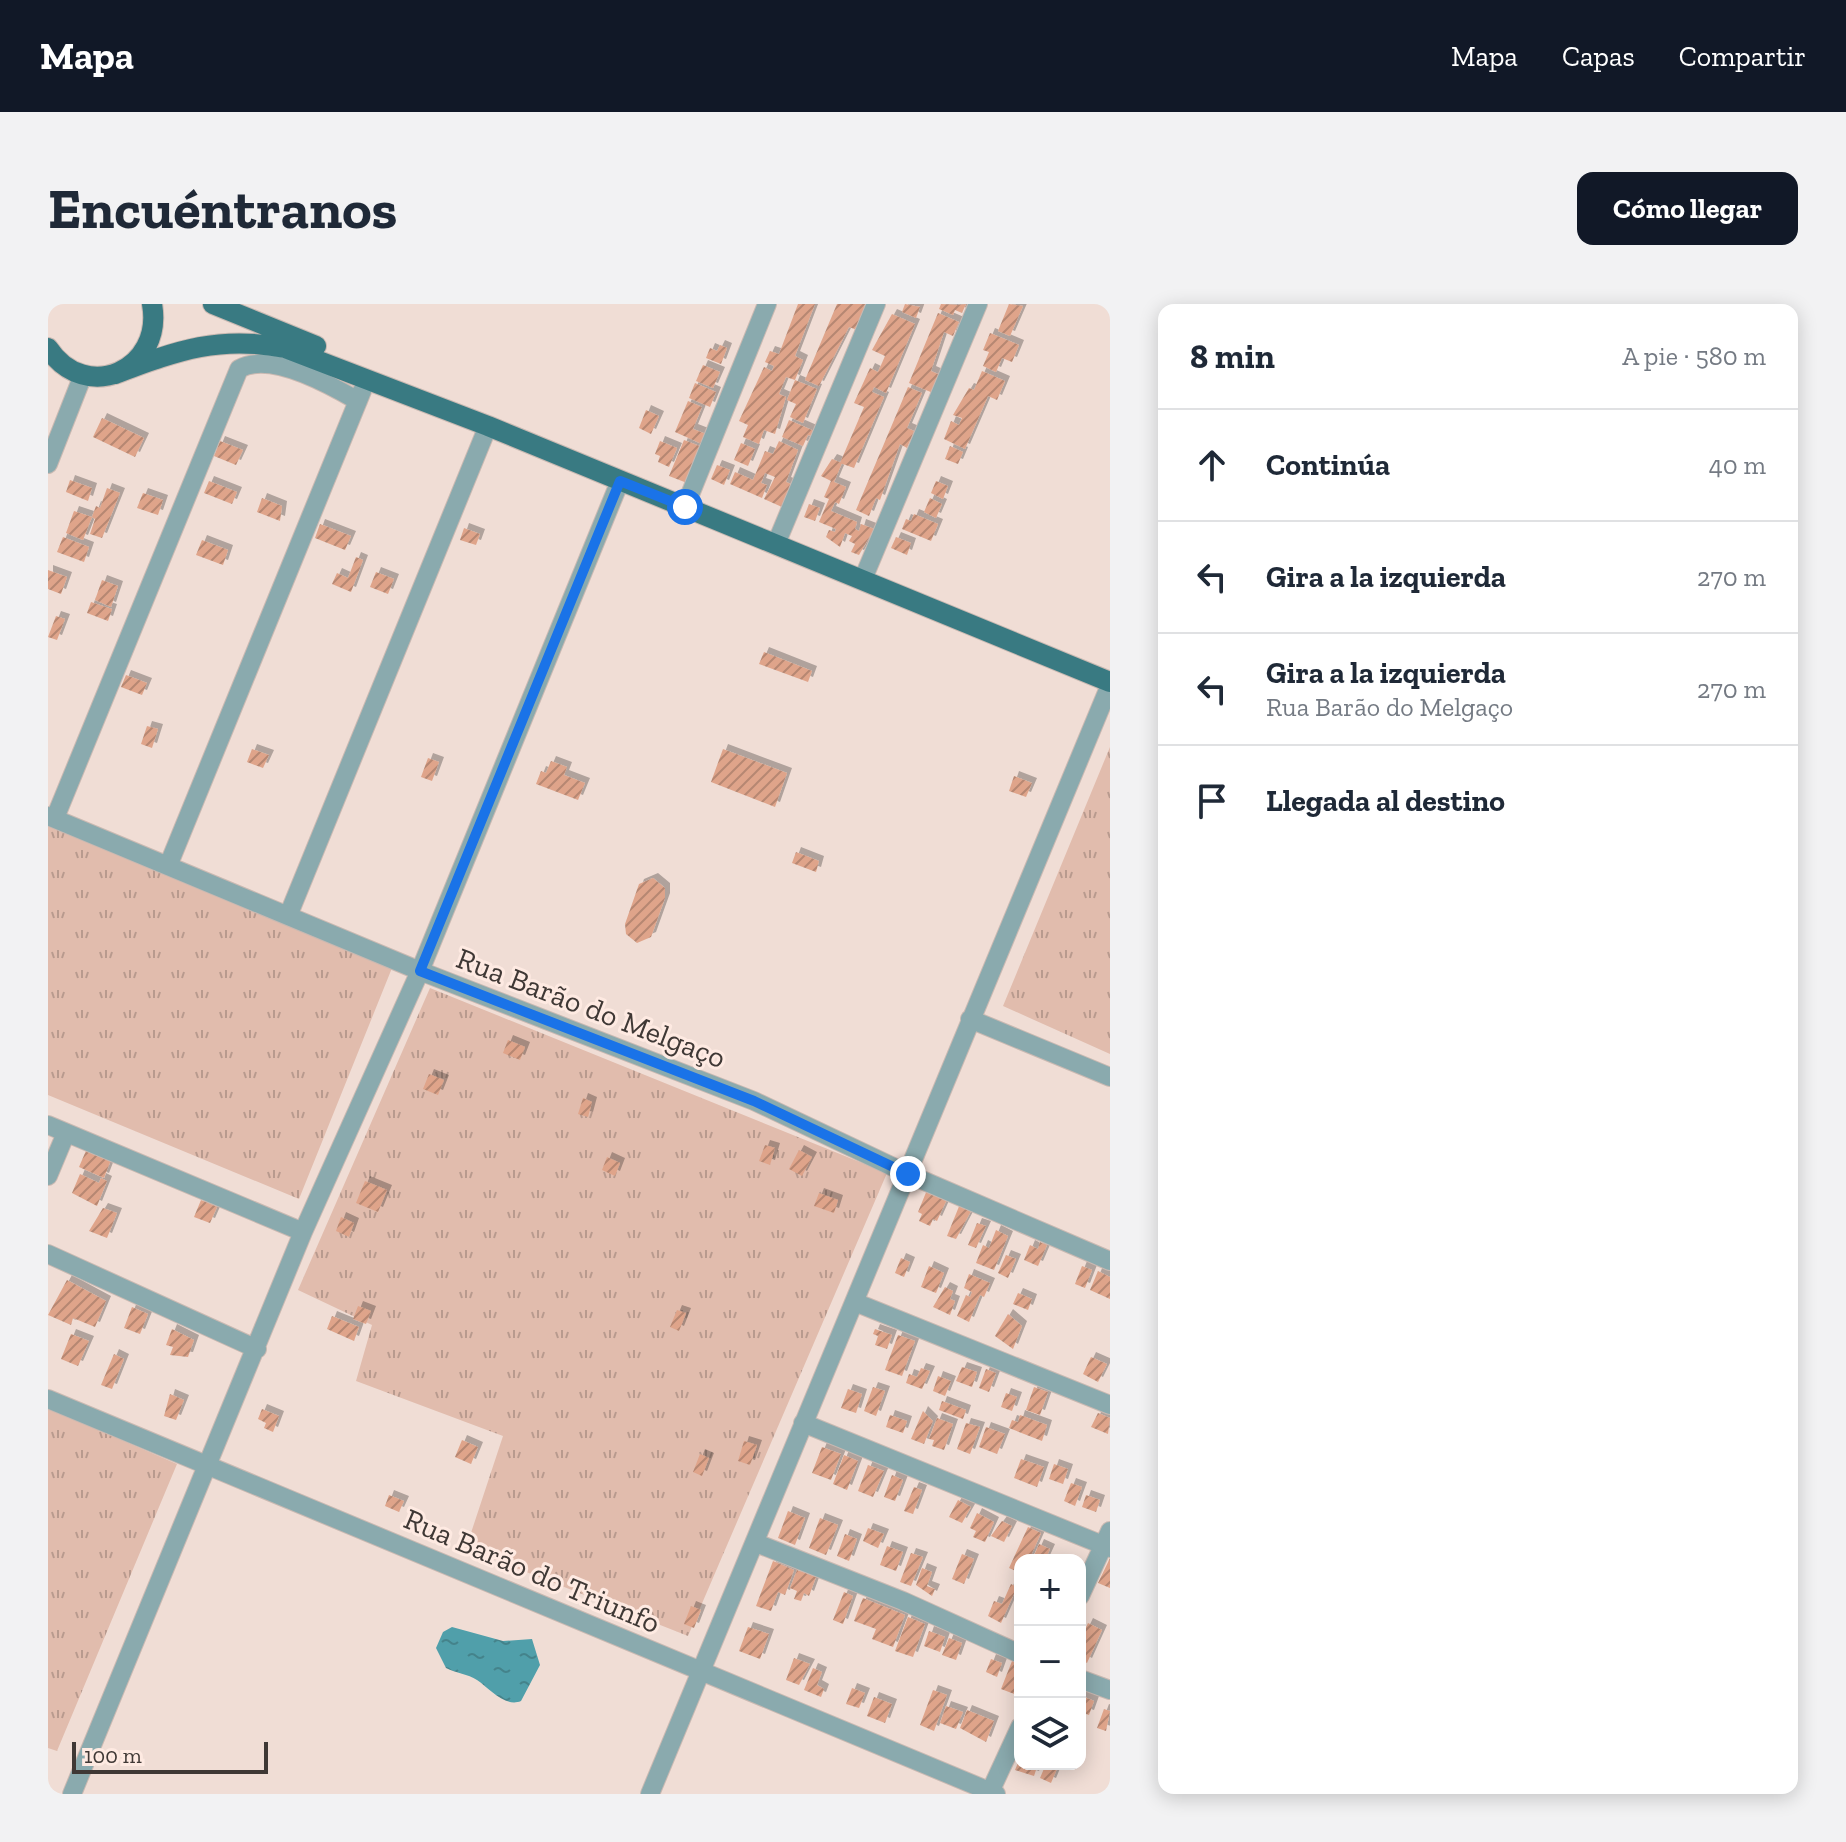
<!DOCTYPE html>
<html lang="es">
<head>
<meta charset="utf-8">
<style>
	:root { --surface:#fff; --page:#f2f2f3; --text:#1f2937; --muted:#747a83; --line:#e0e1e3; --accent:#111827 }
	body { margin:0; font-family:"Zilla Slab",serif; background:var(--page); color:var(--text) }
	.controls { position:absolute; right:24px; bottom:24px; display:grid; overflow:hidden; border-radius:16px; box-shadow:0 4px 20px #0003 }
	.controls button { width:72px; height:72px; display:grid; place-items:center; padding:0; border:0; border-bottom:2px solid var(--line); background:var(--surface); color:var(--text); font:40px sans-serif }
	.scale { position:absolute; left:24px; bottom:20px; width:196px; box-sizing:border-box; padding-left:8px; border:4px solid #3f3835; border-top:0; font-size:22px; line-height:28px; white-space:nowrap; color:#3f3835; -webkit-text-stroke:6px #feeae2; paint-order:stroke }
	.stop { position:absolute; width:24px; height:24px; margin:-18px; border:6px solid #1a73e8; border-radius:50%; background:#fff }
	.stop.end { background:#1a73e8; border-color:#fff; box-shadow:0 2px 8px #0008 }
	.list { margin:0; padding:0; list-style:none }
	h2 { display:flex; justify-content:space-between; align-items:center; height:104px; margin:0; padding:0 32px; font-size:34px }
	h2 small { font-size:26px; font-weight:400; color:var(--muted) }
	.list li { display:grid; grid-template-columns:52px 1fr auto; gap:24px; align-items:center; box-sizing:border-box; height:112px; padding:0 32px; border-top:2px solid var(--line) }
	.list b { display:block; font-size:30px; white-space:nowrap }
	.list p { margin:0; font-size:26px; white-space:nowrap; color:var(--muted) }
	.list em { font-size:26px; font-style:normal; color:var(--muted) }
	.icon { flex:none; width:44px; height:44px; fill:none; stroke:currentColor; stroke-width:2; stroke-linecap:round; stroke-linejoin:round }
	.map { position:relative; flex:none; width:1062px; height:1490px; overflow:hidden; border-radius:16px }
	header { display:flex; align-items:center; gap:48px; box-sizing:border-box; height:112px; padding:0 40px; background:var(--accent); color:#fff }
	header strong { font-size:38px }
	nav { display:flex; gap:44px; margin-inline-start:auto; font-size:28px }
	.intro { display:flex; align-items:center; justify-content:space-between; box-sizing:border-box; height:192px; padding:0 48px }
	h1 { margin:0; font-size:56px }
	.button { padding:20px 36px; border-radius:16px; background:var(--accent); color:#fff; font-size:28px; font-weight:700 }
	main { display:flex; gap:48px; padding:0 48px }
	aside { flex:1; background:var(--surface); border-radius:16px; box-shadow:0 4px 20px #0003 }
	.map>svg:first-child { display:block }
	.grass { fill:url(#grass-tufts) }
	.water { fill:url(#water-ripples) }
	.building { fill:url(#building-hatch); filter:url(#shadow) }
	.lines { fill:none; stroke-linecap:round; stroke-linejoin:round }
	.minor-casing { stroke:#c9b9b2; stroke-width:20 }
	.major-casing { stroke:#c9b9b2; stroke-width:22 }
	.minor { stroke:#8aaaae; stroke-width:18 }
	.major { stroke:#397a82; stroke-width:20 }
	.route { stroke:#1a73e8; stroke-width:10 }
	.labels { text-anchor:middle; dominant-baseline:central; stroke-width:6; stroke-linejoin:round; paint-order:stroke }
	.street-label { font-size:30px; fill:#3f3835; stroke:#feeae2 }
</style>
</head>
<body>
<header>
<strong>Mapa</strong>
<nav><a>Mapa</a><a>Capas</a><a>Compartir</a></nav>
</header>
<div class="intro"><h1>Encuéntranos</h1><a class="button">Cómo llegar</a></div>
<main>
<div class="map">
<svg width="1062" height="1490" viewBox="0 0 1062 1490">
	<defs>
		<pattern id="grass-tufts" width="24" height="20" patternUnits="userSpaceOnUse" patternTransform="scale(2)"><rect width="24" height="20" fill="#e1bcad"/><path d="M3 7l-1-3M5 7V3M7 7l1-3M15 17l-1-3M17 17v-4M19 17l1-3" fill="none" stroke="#b89a8e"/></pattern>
		<pattern id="water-ripples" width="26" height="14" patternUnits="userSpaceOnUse" patternTransform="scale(2)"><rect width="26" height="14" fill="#509faa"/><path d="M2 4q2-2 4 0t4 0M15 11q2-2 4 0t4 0" fill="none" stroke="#44838b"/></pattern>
		<pattern id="building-hatch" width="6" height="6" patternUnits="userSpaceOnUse" patternTransform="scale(2)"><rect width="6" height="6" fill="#dfa48a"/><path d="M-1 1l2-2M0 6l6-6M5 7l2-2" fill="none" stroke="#b68772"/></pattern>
		<filter id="shadow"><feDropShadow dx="5" dy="-5" stdDeviation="0" flood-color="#0004"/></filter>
	</defs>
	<rect width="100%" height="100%" fill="#f0ddd5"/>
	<path class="grass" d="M1062 443V750L955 702Z
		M0 522 344 664 251 895 0 791Z
		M382 684 839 869 640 1332 418 1244 455 1132 308 1077 324 1021 250 986Z
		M0 1104 129 1160 9 1447 0 1444Z"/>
	<path class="water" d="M404 1323 455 1337 484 1335 492 1361 473 1397C457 1404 441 1384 429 1376 420 1370 408 1369 398 1364L388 1344 395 1328Z"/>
	<path class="building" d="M750 0H767L747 52 755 56 747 76 738 73 731 90 738 93 727 130 716 126 711 140 695 133 700 121 691 117 716 63 724 67 726 62 717 58 722 47 731 50Z
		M789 0H817L809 26 801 23 771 82 757 76Z
		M857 0 872 3 868 14 854 8Z
		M893 0 910 1 918 0 914 9 907 6 905 11 891 5Z
		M961 0 975 2 962 32 950 27Z
		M890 9 911 18 905 32 896 28 883 67 892 71 885 89 861 79Z
		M844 10 867 20 838 89 826 83 824 88 836 93 806 164 792 159 816 103 806 99 822 64 830 68 837 52 824 46Z
		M942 29 971 41 964 58 954 54 948 68 935 62 941 48 935 46Z
		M672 41 679 44 673 60 658 54 662 44 669 47Z
		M655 61 672 68 665 84 648 77Z
		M934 67 957 77 949 96 940 92 917 145 896 135 903 117 911 121 914 114 905 111 921 84 926 86Z
		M747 76 769 85 755 119 742 113 748 100 739 96Z
		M647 79 668 88 662 103 641 94Z
		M860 83 874 89 859 124 866 127 859 144 852 140 832 196 828 194 821 212 808 206Z
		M640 97 654 103 645 125 658 130 654 140 627 128Z
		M598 106 611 112 603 130 591 124Z
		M54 114 96 134 87 153 45 133Z
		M741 116 766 127 764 132 760 131 755 142 734 133Z
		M636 136 654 143 639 179 621 172Z
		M172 137 195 146 188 161 166 152Z
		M612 137 629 144 621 163 610 158 612 152 607 150Z
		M731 137 750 146 738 178 743 180 734 203 716 195 727 173 717 169 713 179 719 181 714 194 682 180 687 168 705 176 717 147 725 150Z
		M693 139 707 145 700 162 686 156Z
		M902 142 915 148 910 160 897 155Z
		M784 155 794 159 786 178 798 183 791 200 787 198 783 207 809 218 807 225 811 227 813 220 826 225 811 251 803 248 807 240 801 237 804 232 797 229 792 243 778 233 781 226 787 228 788 225 771 218 781 195 776 193 783 177 773 172Z
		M669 161 682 166 676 181 663 175Z
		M22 176 44 184 40 197 18 188Z
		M161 177 189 188 184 200 156 189Z
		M888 177 900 182 895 195 883 189Z
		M59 184 72 189 54 234 42 230 47 215 44 213 35 236 18 229 26 207 44 213 48 202 52 204Z
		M95 189 115 196 110 211 89 204Z
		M214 194 234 202 232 217 209 208Z
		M882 194 894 200 888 214 876 208Z
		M761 200 772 204 767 217 756 213Z
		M866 210 890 220 883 237 854 225 858 215 863 217Z
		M272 220 303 232 297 246 267 234Z
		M416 224 432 230 428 241 412 236Z
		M15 233 41 243 36 258 9 248Z
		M848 233 863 239 859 251 843 244Z
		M154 236 180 246 175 261 148 251Z
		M308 253 315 256 303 288 284 280 289 269 300 274Z
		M0 266 19 273 13 290 0 285Z
		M328 268 346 275 340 290 322 283Z
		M54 276 70 282 63 303 47 296Z
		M43 298 64 305 60 317 39 309Z
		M8 312 17 315 9 336 0 333Z
		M716 348 764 367 760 378 711 360Z
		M78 371 99 379 94 391 73 383Z
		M99 422 110 425 104 444 93 440Z
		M204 445 221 451 215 464 199 458Z
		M675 445 739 469 727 503 663 478Z
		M380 454 391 458 384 477 373 473Z
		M503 457 519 463 516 471 537 479 530 496 488 480 493 467 498 469Z
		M966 472 984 479 978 493 961 487Z
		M748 548 771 557 768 568 744 559Z
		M605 574 617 584V594L603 633 589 639 578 630 577 620 591 580Z
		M460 736 477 743 472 756 455 749Z
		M381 770 396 776 390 791 375 785Z
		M535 794 544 798 540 813 530 810Z
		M717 841 727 844 722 861 711 857Z
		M40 842 64 853 56 874 31 863Z
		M751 846 764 853 754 872 741 865Z
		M559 853 572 859 567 872 554 866Z
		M32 870 51 879 53 874 59 877 49 902 24 889Z
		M317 877 339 886 330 908 308 899Z
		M879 886 899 895 889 917 885 915 882 922 871 917 874 910 870 908Z
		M771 889 790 896 786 909 766 902Z
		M153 896 169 903 162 919 146 913Z
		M912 900 924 905 908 935 899 932Z
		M55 904 69 909 59 934 41 927Z
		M293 913 306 919 301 933 288 927Z
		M929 919 938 922 928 944 920 941Z
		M948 926 960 932 946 966 928 959 935 941 941 944Z
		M992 938 999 941 990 962 976 956 982 941 990 945Z
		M958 951 968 955 960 974 950 969Z
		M853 954 862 958 856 973 847 969Z
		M881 962 896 969 888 989 873 983Z
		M1034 962 1044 966 1037 984 1027 980Z
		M1050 967 1062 973V995L1042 986Z
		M921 970 942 979 936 993 932 991 921 1018 909 1012 918 991 922 993 924 988 916 984Z
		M19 976 58 997 47 1023 25 1014 23 1021 0 1011Z
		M897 983 905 987 902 995 907 997 902 1011 885 1003Z
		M970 989 984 995 980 1006 965 1000Z
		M310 1002 323 1007 318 1020 305 1015Z
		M84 1003 100 1010 92 1030 76 1024Z
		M629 1006 638 1009 631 1027 622 1023Z
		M960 1010 974 1022 965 1045 947 1032Z
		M284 1012 311 1023 306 1037 279 1025Z
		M124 1025 146 1036 140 1053 122 1051 125 1043 118 1041Z
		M827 1025 844 1031 839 1045 827 1041 830 1032 825 1030Z
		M23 1030 41 1037 30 1062 13 1055Z
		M850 1031 867 1037 854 1072 837 1066Z
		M66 1050 76 1055 64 1085 53 1081Z
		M1043 1053 1059 1060 1050 1078 1035 1070Z
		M914 1063 929 1068 924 1083 908 1077Z
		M873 1064 882 1067 874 1085 858 1079 861 1070 869 1073Z
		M938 1065 948 1069 941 1088 931 1084Z
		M890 1072 903 1077 897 1092 885 1087Z
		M825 1083 837 1087 828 1112 816 1107Z
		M986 1083 1000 1088 992 1111 978 1106Z
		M800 1085 814 1090 808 1109 793 1104Z
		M958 1089 969 1093 964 1107 953 1103Z
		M122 1090 136 1096 128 1116 116 1112Z
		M894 1097 918 1106 915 1115 891 1106Z
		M214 1105 231 1112 225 1128 216 1124 218 1119 210 1115Z
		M875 1107 885 1117 876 1140 863 1135Z
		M1050 1109 1062 1114 1060 1130 1043 1123Z
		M842 1111 859 1117 855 1129 838 1123Z
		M972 1111 999 1121 994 1137 961 1124 964 1116 970 1118Z
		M889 1114 905 1120 896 1146 884 1142 886 1136 881 1135Z
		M918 1119 932 1123 922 1150 909 1145Z
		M938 1123 957 1130 949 1150 931 1143Z
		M414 1136 430 1143 423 1160 407 1153Z
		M696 1137 709 1141 702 1161 690 1157Z
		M774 1143 793 1150 783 1176 764 1169Z
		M652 1150 661 1154 654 1172 645 1168Z
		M796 1151 810 1157 799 1186 785 1180Z
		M973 1155 996 1163 989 1183 966 1174Z
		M1006 1160 1020 1165 1015 1180 1001 1175Z
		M820 1161 836 1167 825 1193 810 1187Z
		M844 1171 855 1176 847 1197 836 1193Z
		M1023 1179 1034 1183 1027 1202 1016 1197Z
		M866 1183 874 1186 865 1210 856 1207Z
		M341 1191 356 1197 351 1208 337 1202Z
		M1038 1191 1052 1196 1048 1208 1034 1203Z
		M910 1196 923 1203 914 1219 901 1213Z
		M740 1207 757 1214 747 1241 730 1234Z
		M929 1209 946 1218 937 1238 925 1233 928 1227 922 1224Z
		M772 1214 790 1221 778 1251 761 1244Z
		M954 1217 964 1222 956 1238 943 1232Z
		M980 1223 993 1229 981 1256H972V1269L961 1264Z
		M820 1224 836 1230 830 1244 815 1237Z
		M797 1230 809 1235 801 1257 789 1252Z
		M991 1240 1002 1245 997 1256H984Z
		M839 1242 855 1248 848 1267 832 1261Z
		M863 1249 875 1253 863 1282 852 1278Z
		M914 1250 926 1255 916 1280 904 1275Z
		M1062 1254V1284L1050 1279Z
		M725 1257 746 1266 737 1291 730 1288 723 1307 708 1302Z
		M874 1264 884 1268 879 1282 887 1285 884 1292 868 1281Z
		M749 1266 768 1273 761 1292 756 1289 753 1297 746 1295 749 1287 742 1284Z
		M963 1280 969 1283 953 1319 940 1312 946 1297 954 1300Z
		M796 1288 805 1292 795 1320 785 1316Z
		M815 1294 857 1311 845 1343 824 1335 828 1325 806 1317Z
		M643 1302 653 1306 646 1324 636 1320Z
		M860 1313 877 1320 865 1353 847 1347Z
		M1040 1319 1054 1326 1039 1359 1032 1355V1336Z
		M700 1323 721 1330 712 1355 691 1347Z
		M881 1327 897 1333 892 1348 876 1342Z
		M901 1334 914 1339 908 1356 894 1351Z
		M746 1354 762 1360 751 1381 738 1376Z
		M943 1355 954 1359 949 1373 938 1368Z
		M964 1357 972 1360 969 1391 953 1385Z
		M765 1364 774 1368 769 1381 776 1385 773 1393 756 1386Z
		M804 1384 817 1389 811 1404 798 1400Z
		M885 1386 899 1391 886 1427 872 1421Z
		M1032 1391 1046 1397 1041 1411 1032 1408Z
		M826 1393 844 1400 837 1419 819 1412Z
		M898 1402 915 1408 908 1425 892 1419Z
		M1056 1405 1062 1407 1058 1427 1049 1424Z
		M919 1406 946 1417 938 1438 912 1424Z
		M972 1454V1460H990L986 1472 967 1466Z
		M998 1460H1011L1003 1479 992 1474Z"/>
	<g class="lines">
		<defs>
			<path id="minor" d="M0 160 35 71
				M637 203 719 0
				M728 240 828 0
				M815 275 930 0
				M0 512 372 667 706 797 860 870 1062 957
				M7 514 191 65C222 47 281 80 310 97
				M120 562 314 87
				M240 612 440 122
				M922 715 1062 773
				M0 821 255 928
				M0 872 18 829
				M0 950 209 1045
				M809 999 1062 1101
				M0 1095 948 1490
				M755 1119 1062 1244
				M708 1239 855 1297 972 1350
				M1032 1292 1062 1227
				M1032 1375 1062 1386
				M942 1488 972 1423
				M24 1490 255 928 372 667 572 177
				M602 1490 1062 381"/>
			<path id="major" d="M165 0 268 42
				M0 44C38 101 116 66 104 0
				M67 70C129 47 170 31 237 44L440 122 1062 378"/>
		</defs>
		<use href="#minor" class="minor-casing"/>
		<use href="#major" class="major-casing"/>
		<use href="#minor" class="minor"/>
		<use href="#major" class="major"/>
	</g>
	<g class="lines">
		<path class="route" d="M637 203 572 177 372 667 706 797 860 870"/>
	</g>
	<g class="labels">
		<g class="street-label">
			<text transform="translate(543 704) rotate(21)">Rua Barão do Melgaço</text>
			<text transform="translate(484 1267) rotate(23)">Rua Barão do Triunfo</text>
		</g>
	</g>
</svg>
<div class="controls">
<button>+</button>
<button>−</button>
<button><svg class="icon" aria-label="layers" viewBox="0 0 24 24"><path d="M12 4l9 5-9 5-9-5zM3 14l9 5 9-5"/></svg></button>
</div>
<div class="scale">100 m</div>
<div class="stop" style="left:637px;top:203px"></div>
<div class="stop end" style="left:860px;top:870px"></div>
</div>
<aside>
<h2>8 min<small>A pie · 580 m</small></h2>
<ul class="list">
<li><svg class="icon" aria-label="ahead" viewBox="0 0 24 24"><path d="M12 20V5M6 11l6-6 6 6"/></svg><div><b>Continúa</b></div><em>40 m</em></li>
<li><svg class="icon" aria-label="left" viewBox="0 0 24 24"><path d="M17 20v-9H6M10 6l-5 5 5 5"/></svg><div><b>Gira a la izquierda</b></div><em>270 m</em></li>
<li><svg class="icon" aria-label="left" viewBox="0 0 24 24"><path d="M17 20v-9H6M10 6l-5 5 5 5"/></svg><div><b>Gira a la izquierda</b><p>Rua Barão do Melgaço</p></div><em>270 m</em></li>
<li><svg class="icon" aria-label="arrive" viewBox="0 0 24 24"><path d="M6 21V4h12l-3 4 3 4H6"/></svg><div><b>Llegada al destino</b></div></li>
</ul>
</aside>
</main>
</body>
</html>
